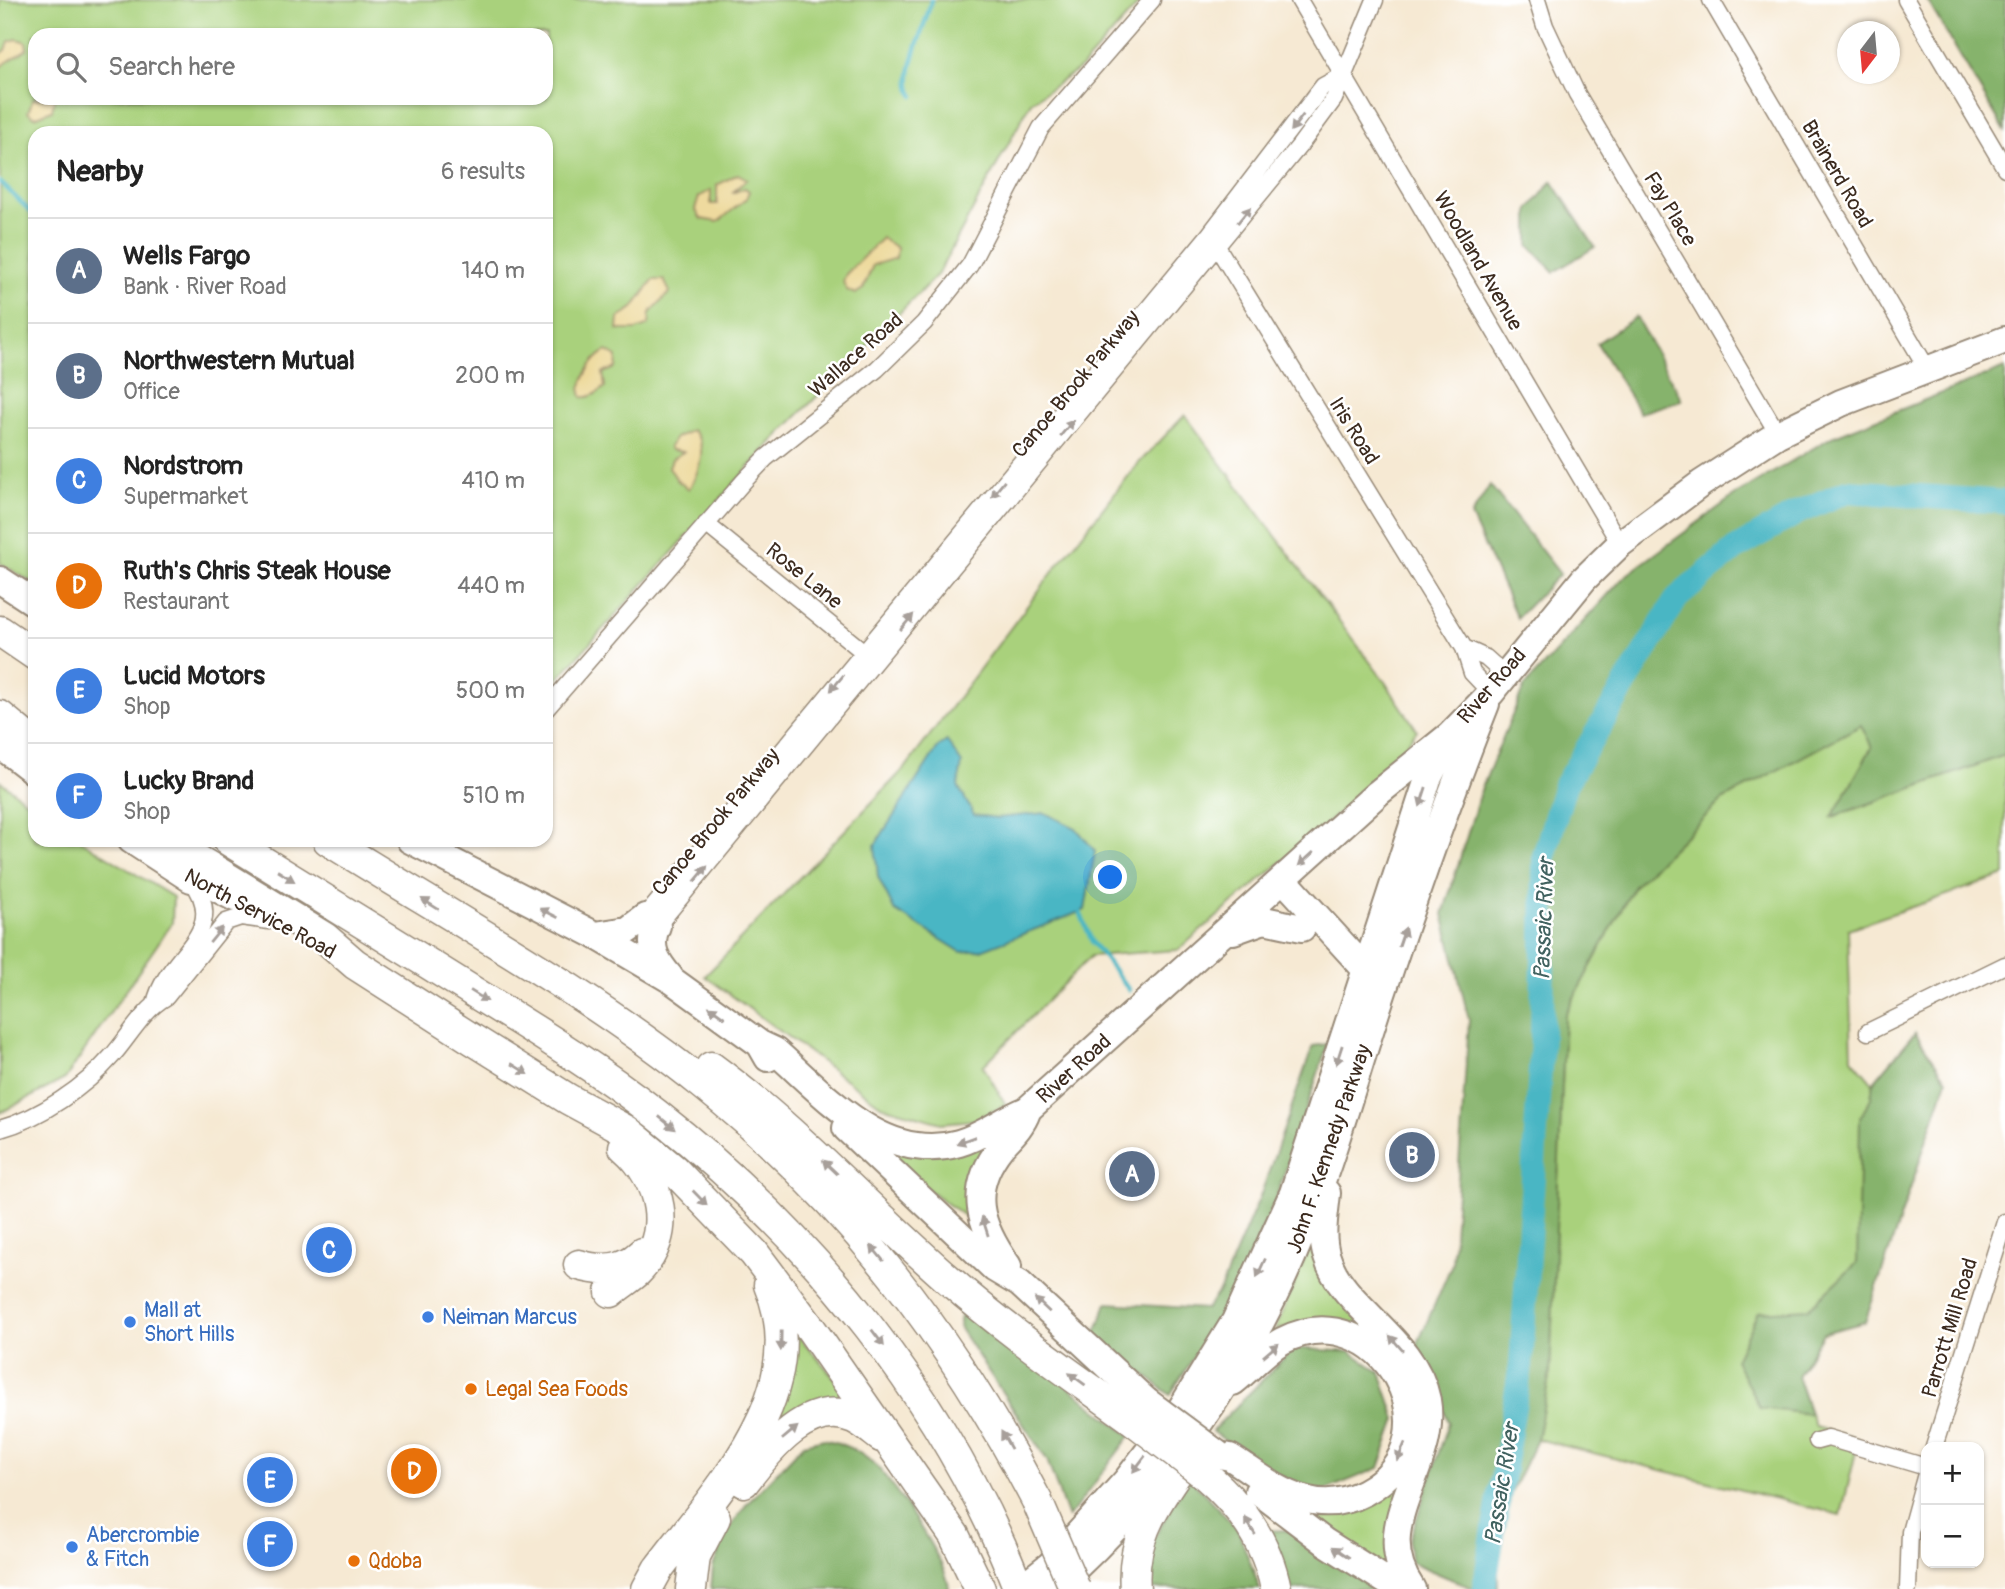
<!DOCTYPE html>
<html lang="en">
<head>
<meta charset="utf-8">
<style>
	:root { --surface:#fff; --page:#f2f2f2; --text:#222; --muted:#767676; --line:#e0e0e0; --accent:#0f766e }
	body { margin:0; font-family:Pangolin,sans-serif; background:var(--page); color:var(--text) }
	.controls { position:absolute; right:21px; bottom:21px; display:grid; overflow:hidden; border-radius:14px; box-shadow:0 2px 5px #0004 }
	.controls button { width:63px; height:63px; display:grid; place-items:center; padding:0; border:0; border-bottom:2px solid var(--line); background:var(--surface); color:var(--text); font:35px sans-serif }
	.compass { position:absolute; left:1837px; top:21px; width:63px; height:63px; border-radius:50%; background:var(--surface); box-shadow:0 2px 5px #0004; rotate:196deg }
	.you { position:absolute; left:1111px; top:878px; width:24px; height:24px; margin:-18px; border:5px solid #fff; border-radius:50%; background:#1a73e8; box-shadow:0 0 0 10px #1a73e833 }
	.badge { display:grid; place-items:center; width:46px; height:46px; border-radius:50%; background:var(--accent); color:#fff; font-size:23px; font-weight:700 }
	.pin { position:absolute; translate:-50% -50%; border:4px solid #fff; box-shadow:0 2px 7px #0006 }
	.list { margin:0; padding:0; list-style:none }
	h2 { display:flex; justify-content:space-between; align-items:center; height:91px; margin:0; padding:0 28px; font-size:30px }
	h2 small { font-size:23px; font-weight:400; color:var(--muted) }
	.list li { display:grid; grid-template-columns:46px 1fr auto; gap:21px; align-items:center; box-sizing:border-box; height:105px; padding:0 28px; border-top:2px solid var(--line) }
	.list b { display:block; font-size:26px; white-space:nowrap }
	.list p { margin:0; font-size:23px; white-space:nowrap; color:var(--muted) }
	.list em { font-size:23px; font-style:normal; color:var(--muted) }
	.icon { flex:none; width:38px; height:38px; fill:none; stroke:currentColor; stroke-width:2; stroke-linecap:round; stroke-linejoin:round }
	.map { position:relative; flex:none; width:2005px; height:1589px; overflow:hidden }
	.search { position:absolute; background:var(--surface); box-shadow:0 2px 5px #0004; left:28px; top:28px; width:525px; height:77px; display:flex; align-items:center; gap:18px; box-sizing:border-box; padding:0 24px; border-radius:21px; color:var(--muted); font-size:26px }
	.panel { position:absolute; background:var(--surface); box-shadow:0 2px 5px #0004; left:28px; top:126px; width:525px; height:721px; border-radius:21px }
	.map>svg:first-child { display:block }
	.green { fill:#a9d17c; stroke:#727e4d; stroke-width:2; fill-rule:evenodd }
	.forest { fill:#86b36c; stroke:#606e45; stroke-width:2 }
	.sand { fill:#eeda9e; stroke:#94825e; stroke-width:2 }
	.water { fill:#49b6c4; stroke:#427071; stroke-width:2 }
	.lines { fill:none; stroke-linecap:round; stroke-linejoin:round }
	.stream { stroke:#49b6c4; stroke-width:4.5 }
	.river { stroke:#49b6c4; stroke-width:24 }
	.street-casing { stroke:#988a78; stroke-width:19 }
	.primary-casing { stroke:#988a78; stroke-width:30 }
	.highway-casing { stroke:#988a78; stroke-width:33 }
	.street { stroke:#fff; stroke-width:16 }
	.primary { stroke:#fff; stroke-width:26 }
	.highway { stroke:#fff; stroke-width:30 }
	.primary-bridge-casing { stroke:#988a78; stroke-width:30; stroke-linecap:butt }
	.highway-bridge-casing { stroke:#988a78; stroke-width:33; stroke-linecap:butt }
	.primary-bridge { stroke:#fff; stroke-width:26 }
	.highway-bridge { stroke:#fff; stroke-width:30 }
	.oneway { fill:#a79f9a }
	.shop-dot { fill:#3f7fe0; stroke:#fff; stroke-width:2.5 }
	.food-dot { fill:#e8710a; stroke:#fff; stroke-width:2.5 }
	.labels { text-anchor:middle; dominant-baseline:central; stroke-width:5; stroke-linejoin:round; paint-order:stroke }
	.street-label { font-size:21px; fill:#3b2a1e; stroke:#fff }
	.shop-label { font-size:21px; fill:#366cbe; stroke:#fff; text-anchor:start }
	.food-label { font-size:21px; fill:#c56008; stroke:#fff; text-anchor:start }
	.water-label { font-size:23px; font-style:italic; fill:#416260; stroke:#fff }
</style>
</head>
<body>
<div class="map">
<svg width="2005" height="1589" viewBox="0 0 2005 1589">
	<rect width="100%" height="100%" fill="#fff"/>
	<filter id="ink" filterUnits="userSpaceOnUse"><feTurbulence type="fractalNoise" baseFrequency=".0143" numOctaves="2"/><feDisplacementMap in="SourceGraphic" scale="14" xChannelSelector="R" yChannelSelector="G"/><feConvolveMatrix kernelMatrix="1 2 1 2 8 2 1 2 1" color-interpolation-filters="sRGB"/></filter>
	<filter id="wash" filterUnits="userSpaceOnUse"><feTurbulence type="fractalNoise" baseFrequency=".00686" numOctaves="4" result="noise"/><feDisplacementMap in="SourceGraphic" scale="28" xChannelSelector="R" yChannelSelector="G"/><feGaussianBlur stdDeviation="1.57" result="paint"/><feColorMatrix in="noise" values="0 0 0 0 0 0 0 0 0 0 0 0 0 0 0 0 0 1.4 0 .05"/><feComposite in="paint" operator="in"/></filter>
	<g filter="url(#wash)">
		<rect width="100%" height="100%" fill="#f6e9d3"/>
		<path class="green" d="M0 0H1142L1082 67 1031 102 938 274 771 443 546 692V133H35V584L0 563ZM35 35H546V98H35Z
			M1185 415 1385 682 1417 730 1379 779 1178 950 1091 956 983 1066 1006 1105 975 1120 941 1123 882 1106 705 976 906 767 1058 565 1138 464Z
			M1862 724 1872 747 1833 817 2005 755V875L1848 929 1852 1058 1873 1083 1915 1033 1947 1080 1865 1322 1823 1333 1797 1376 1815 1427 1859 1439 1841 1515 1537 1439 1550 1373 1565 1014 1634 886 1722 800Z
			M0 781 35 808V840H80L173 897 172 923 65 1079 0 1113Z
			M995 1138 968 1204 967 1218 922 1185 880 1144Z
			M1314 1236 1321 1277 1373 1336 1325 1321 1275 1330Z
			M795 1332 864 1412 764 1431 793 1346Z
			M1411 1455 1388 1569 1295 1511C1352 1520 1384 1507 1411 1455Z"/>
		<path class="forest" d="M1927 0H2005V131Z
			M1552 181 1595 247 1554 272 1529 245V210Z
			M1636 317 1682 400 1640 413 1597 343Z
			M2005 368V755L1832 817 1872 747 1861 725 1722 800 1634 886 1565 1014 1550 1373 1537 1439 1497 1522 1498 1589H1474L1411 1562 1409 1541 1449 1422 1415 1350 1452 1264 1469 1020 1443 914 1481 790 1524 687 1624 577 1734 496 1832 437Z
			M1490 485 1560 574 1517 618 1471 516Z
			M1915 1033 1947 1080 1865 1322 1823 1333 1797 1376 1810 1414 1760 1408 1735 1360 1758 1312 1808 1309 1857 1263 1860 1118 1871 1098 1873 1083Z
			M1328 1044 1275 1201 1227 1304 1170 1395 1095 1335 1107 1303 1206 1309 1220 1290 1261 1194 1313 1046Z
			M963 1303 1130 1436 1068 1518 1047 1460 959 1327Z
			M1294 1348 1351 1352 1380 1372 1396 1419 1379 1468 1316 1494 1260 1466 1212 1431Z
			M824 1439C841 1443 858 1450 872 1462 891 1478 949 1566 949 1589H711L713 1567 725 1535 746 1505 804 1444Z
			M1189 1477 1238 1530 1260 1589H1146L1144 1555Z
			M1288 1530 1373 1589H1286L1266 1531Z"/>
		<path class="sand" d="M17 39 26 42 27 49 0 67V54L6 50 9 41Z
			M55 98 52 110 35 117 28 112 33 99Z
			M738 174 747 179 732 193 745 188 749 191 746 199 718 222 701 219 695 209 699 197 711 190V204H717V185Z
			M882 238 897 248 896 258 873 265 863 289 855 294 847 290 843 282 846 274Z
			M653 280H664L670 292 650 313 649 325 636 330H618L619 318 633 308Z
			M607 351 617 357 616 368 603 373 605 387C600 392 589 399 582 397L580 388C585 374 594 357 607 351Z
			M692 430C709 445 699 472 689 489L677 480 669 467 672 459 683 452 671 450 669 447 675 438Z"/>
		<path class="water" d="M947 741 962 764 958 786 974 815 998 818 1045 813 1076 828 1095 851 1085 910 981 950 961 952 894 910 878 877 875 845 938 747Z"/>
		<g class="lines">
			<path class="stream" d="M914 96C899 78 927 25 931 0
				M0 182 35 216
				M1080 912 1092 942 1129 990"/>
			<path class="river" d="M1484 1589 1521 1365 1542 1038 1544 856 1565 785 1677 598 1735 549 1797 513 1847 491 2005 502"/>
		</g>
	</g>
	<g filter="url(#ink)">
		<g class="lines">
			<defs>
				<path id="street" d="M1299 0 1620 544
					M1537 0 1545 26 1577 94 1778 434
					M1711 0 1928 370
					M1906 0 2005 168
					M1343 75 1323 86 1209 235 645 917 657 926 1300 145 1334 99 1375 0
					M1213 240 1464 648 1472 673 1491 693
					M706 524 870 657
					M1464 648 1486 658 1505 675
					M546 709 744 481 766 458 877 369 924 323 970 265 1041 128 1152 0
					M155 1004C166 953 232 934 191 879
					M1868 1032 2005 965
					M0 1129C40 1118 85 1087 112 1056 129 1037 143 1010 166 997L226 922 241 917 269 921
					M1817 1441 1828 1438 1926 1467
					M1934 1447 2005 1222
					M1908 1589 1910 1532 1926 1474"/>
				<path id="primary" d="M0 580 35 603
					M0 745 35 772
					M131 840 191 879 201 880 235 898
					M410 840 595 935 673 981 760 1044 768 1058
					M1283 879 1366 970 1372 984
					M657 926C647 947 657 962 670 977
					M1233 931 1264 920 1302 928
					M595 935 628 930 645 917
					M760 1044 775 1051C825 1095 884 1165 959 1143 984 1136 1003 1119 1027 1110L1378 793 1450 735 1491 693 1584 579 1620 544 1702 483 1778 434 1841 403 2005 340
					M846 1128 995 1269 1020 1284 1146 1401
					M1327 1193C1325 1215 1320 1236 1327 1257 1342 1308 1415 1338 1427 1400 1439 1469 1366 1523 1412 1589
					M1008 1266C979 1225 967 1190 1001 1147 1011 1136 1022 1126 1027 1112
					M1219 1455 1230 1457C1253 1471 1277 1492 1304 1499 1325 1505 1345 1503 1365 1492 1464 1438 1378 1290 1282 1341 1264 1351 1250 1369 1233 1382
					M1258 1491 1325 1542 1399 1589
					M1019 1589 1050 1565 1126 1481 1182 1407 1235 1321 1293 1193 1428 779 1446 743
					M1052 1589C1155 1500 1240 1378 1294 1253 1329 1172 1352 1086 1379 1003 1412 903 1447 802 1486 704"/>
				<path id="highway" d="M0 631 35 655
					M0 716 35 745
					M165 840 325 938 355 964 472 1039 568 1099 627 1131 673 1169 754 1253 811 1329 954 1535 980 1589
					M228 840C312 892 396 943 480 996 540 1033 601 1071 656 1114 814 1238 946 1401 1019 1589
					M328 840C454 919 590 993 705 1086 848 1201 953 1339 1037 1501
					M711 1067C798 1131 869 1210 949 1280 1007 1331 1070 1374 1132 1419
					M579 1265C602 1272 624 1271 642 1253
					M611 1292C619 1285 629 1279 637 1272 675 1234 661 1179 624 1147
					M1204 1474C1240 1504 1267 1543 1276 1589
					M744 1482C769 1450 808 1398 854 1418 863 1422 872 1430 881 1437
					M647 1589 658 1569C717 1490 815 1392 769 1285
					M691 1589 695 1556 715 1518
					M1135 1589C1131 1543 1151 1510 1176 1474L1173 1456"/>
			</defs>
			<use href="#street" class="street-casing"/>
			<use href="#primary" class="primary-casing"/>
			<use href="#highway" class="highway-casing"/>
			<use href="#street" class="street"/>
			<use href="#primary" class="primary"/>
			<use href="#highway" class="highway"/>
			<defs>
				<path id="primary-bridge" d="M1146 1401 1219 1455"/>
				<path id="highway-bridge" d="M1132 1419 1204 1474
					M1037 1501 1075 1589"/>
			</defs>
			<use href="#primary-bridge" class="primary-bridge-casing"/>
			<use href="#highway-bridge" class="highway-bridge-casing"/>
			<use href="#primary-bridge" class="primary-bridge"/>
			<use href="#highway-bridge" class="highway-bridge"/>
		</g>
		<defs><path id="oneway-solid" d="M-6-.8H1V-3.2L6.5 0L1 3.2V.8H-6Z" transform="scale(1.75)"/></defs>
		<g class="oneway">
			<use href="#oneway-solid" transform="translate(1297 123) rotate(127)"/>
			<use href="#oneway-solid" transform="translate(1244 215) rotate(-51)"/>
			<use href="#oneway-solid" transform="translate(1067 428) rotate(-50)"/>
			<use href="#oneway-solid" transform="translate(998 489) rotate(129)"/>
			<use href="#oneway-solid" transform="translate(907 622) rotate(-50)"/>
			<use href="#oneway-solid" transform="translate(837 683) rotate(130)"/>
			<use href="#oneway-solid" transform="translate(1423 797) rotate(108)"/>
			<use href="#oneway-solid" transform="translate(1306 859) rotate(138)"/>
			<use href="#oneway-solid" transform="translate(701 874) rotate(-50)"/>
			<use href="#oneway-solid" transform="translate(286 876) rotate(32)"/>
			<use href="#oneway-solid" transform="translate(430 904) rotate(-148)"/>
			<use href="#oneway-solid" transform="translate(549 913) rotate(-153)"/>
			<use href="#oneway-solid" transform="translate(216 935) rotate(-51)"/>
			<use href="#oneway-solid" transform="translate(1402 937) rotate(-71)"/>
			<use href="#oneway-solid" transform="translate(479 996) rotate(32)"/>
			<use href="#oneway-solid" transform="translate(717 1012) rotate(-145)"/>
			<use href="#oneway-solid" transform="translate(1339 1055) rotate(108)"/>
			<use href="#oneway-solid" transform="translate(520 1069) rotate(32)"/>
			<use href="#oneway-solid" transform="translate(667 1123) rotate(39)"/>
			<use href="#oneway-solid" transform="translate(966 1140) rotate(160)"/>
			<use href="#oneway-solid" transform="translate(830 1167) rotate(-137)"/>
			<use href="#oneway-solid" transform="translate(700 1198) rotate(46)"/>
			<use href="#oneway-solid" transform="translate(985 1226) rotate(-108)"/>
			<use href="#oneway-solid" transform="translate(877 1253) rotate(-130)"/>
			<use href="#oneway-solid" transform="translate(1261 1268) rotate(115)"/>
			<use href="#oneway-solid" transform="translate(1042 1305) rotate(-137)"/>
			<use href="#oneway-solid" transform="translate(878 1338) rotate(53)"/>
			<use href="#oneway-solid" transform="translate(781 1341) rotate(91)"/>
			<use href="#oneway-solid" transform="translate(1396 1343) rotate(-131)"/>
			<use href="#oneway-solid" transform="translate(1271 1350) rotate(-40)"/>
			<use href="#oneway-solid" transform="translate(1077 1379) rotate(-144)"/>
			<use href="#oneway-solid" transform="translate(790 1433) rotate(-40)"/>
			<use href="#oneway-solid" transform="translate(1006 1440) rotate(-119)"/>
			<use href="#oneway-solid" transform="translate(1401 1452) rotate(114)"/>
			<use href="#oneway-solid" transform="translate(1139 1464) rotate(127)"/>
			<use href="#oneway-solid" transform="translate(1250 1526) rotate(-121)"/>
			<use href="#oneway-solid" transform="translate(1341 1552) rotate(-146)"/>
		</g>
	</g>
	<g class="shop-dot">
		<circle cx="428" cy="1317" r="7"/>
		<circle cx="130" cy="1322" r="7"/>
		<circle cx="72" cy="1547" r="7"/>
	</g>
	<g class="food-dot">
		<circle cx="471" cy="1389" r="7"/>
		<circle cx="354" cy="1561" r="7"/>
	</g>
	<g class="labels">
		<g class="street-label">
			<text transform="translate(1837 174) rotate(60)">Brainerd Road</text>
			<text transform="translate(1670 209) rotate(59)">Fay Place</text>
			<text transform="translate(1478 261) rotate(60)">Woodland Avenue</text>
			<text transform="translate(856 355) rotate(-41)">Wallace Road</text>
			<text transform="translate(1076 384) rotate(-50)">Canoe Brook Parkway</text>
			<text transform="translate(1354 431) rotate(58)">Iris Road</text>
			<text transform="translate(804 576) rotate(39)">Rose Lane</text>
			<text transform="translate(1492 686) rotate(-49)">River Road</text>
			<text transform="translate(716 822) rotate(-50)">Canoe Brook Parkway</text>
			<text transform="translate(260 914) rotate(28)">North Service Road</text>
			<text transform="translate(1074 1069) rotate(-42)">River Road</text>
			<text transform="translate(1329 1149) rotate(-71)">John F. Kennedy Parkway</text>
			<text transform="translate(1950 1328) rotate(-73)">Parrott Mill Road</text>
		</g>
		<g class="shop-label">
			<text x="144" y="1310">Mall at<tspan x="144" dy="24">Short Hills</tspan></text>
			<text x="442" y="1317">Neiman Marcus</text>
			<text x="86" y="1535">Abercrombie<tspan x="86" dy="24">&amp; Fitch</tspan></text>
		</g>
		<g class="food-label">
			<text x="485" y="1389">Legal Sea Foods</text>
			<text x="368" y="1561">Qdoba</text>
		</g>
		<g class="water-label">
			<text transform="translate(1544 919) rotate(-88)">Passaic River</text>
			<text transform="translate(1502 1484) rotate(-81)">Passaic River</text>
		</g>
	</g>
</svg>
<div class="controls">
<button>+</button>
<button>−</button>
</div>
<svg class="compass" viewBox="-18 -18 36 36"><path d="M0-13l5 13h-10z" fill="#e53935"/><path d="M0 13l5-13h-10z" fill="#767676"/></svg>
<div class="you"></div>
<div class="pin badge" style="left:1132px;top:1174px;background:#5c6f8a">A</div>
<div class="pin badge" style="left:1412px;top:1155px;background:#5c6f8a">B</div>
<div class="pin badge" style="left:329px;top:1250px;background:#3f7fe0">C</div>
<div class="pin badge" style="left:414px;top:1471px;background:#e8710a">D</div>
<div class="pin badge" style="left:270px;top:1480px;background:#3f7fe0">E</div>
<div class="pin badge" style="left:270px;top:1544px;background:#3f7fe0">F</div>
<div class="search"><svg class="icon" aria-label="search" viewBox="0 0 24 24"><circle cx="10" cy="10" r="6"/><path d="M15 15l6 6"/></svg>Search here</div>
<section class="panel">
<h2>Nearby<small>6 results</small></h2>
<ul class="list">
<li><span class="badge" style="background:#5c6f8a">A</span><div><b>Wells Fargo</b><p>Bank · River Road</p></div><em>140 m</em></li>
<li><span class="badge" style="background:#5c6f8a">B</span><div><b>Northwestern Mutual</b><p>Office</p></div><em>200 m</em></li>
<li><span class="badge" style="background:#3f7fe0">C</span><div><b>Nordstrom</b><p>Supermarket</p></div><em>410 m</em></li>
<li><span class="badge" style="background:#e8710a">D</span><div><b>Ruth's Chris Steak House</b><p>Restaurant</p></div><em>440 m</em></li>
<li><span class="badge" style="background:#3f7fe0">E</span><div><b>Lucid Motors</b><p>Shop</p></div><em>500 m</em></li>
<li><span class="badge" style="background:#3f7fe0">F</span><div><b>Lucky Brand</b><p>Shop</p></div><em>510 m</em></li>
</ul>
</section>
</div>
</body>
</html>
